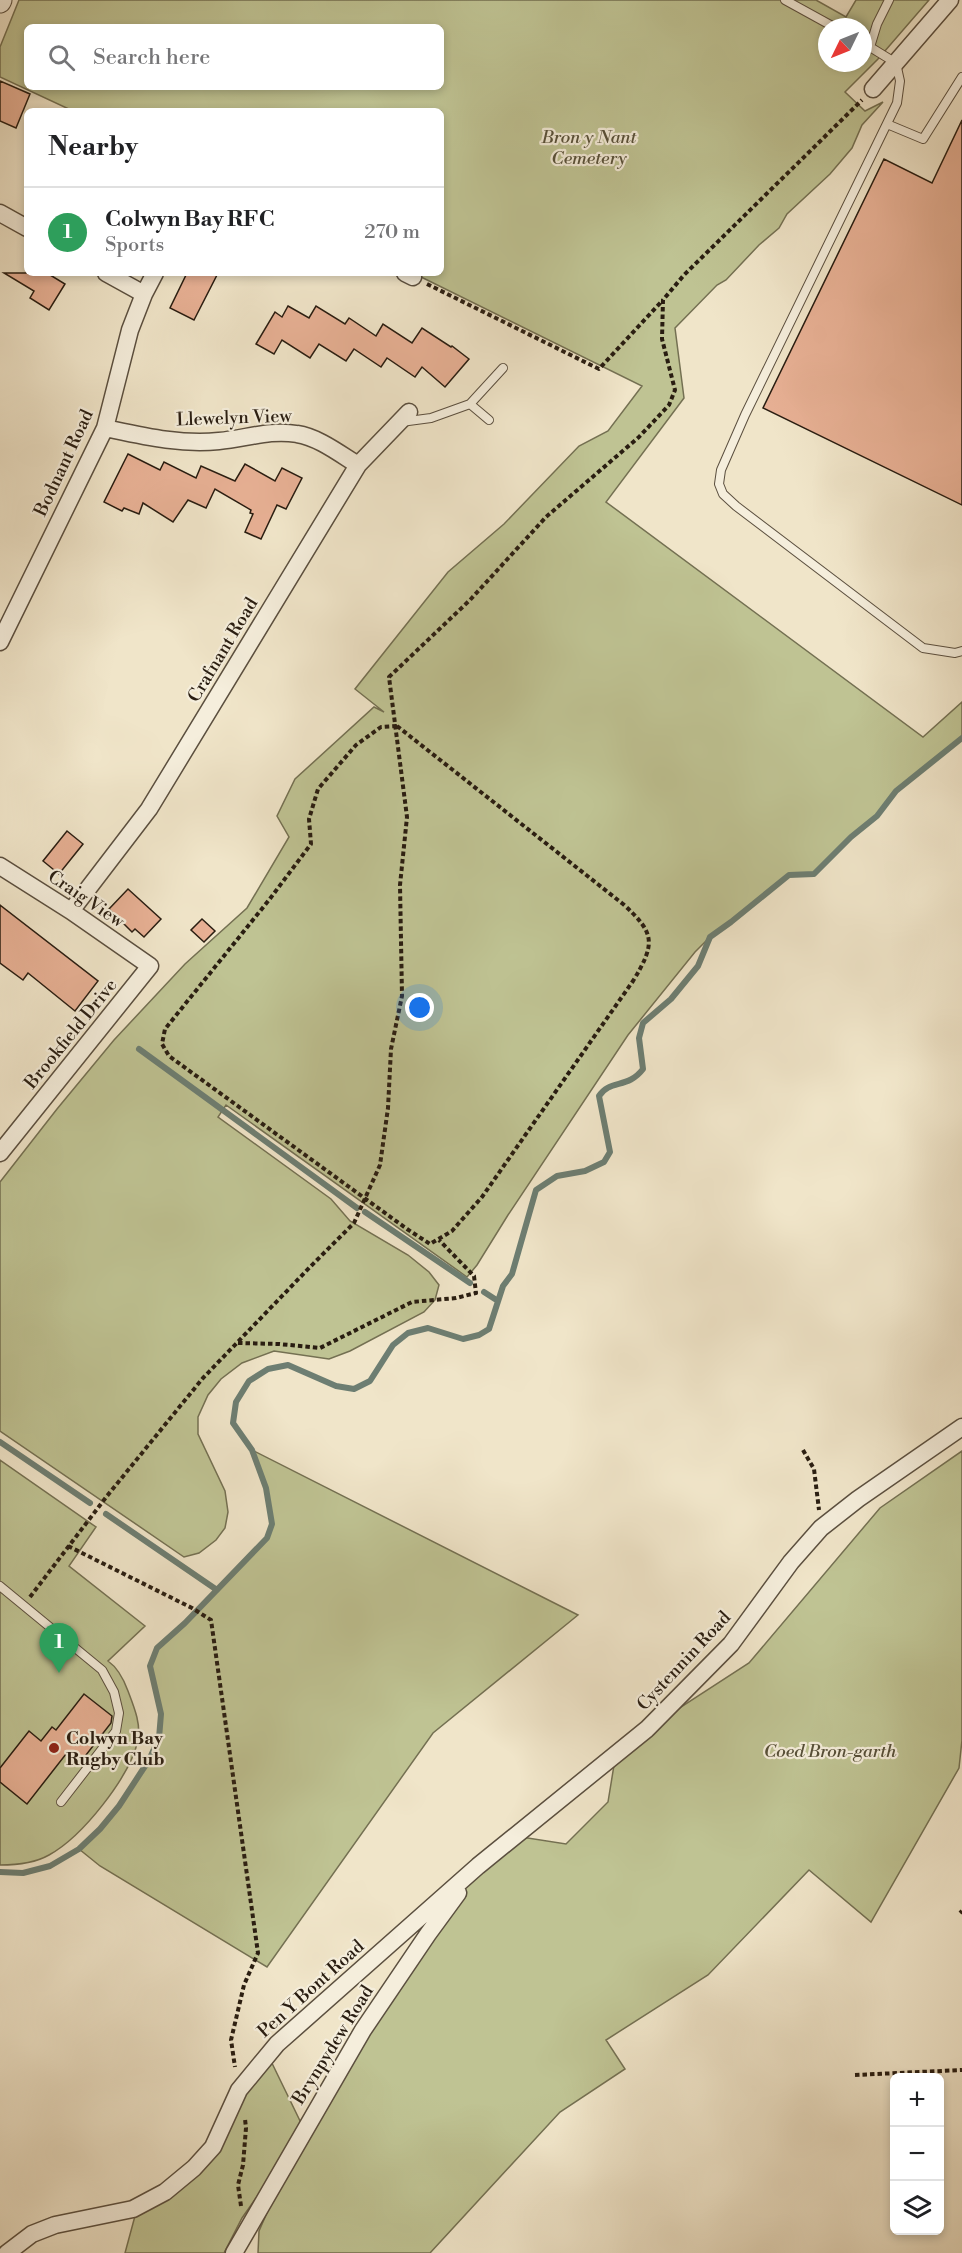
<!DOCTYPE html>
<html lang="en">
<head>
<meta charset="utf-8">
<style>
	:root { --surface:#fff; --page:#f6f6f6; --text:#202124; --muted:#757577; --line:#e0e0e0; --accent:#2563eb }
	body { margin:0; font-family:"Libre Bodoni",serif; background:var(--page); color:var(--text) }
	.controls { position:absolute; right:18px; bottom:18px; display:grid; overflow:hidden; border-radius:9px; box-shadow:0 3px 9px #0003 }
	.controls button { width:54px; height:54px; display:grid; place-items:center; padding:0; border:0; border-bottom:2px solid var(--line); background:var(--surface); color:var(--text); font:30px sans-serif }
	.compass { position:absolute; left:818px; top:18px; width:54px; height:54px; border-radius:50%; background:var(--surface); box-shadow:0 3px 9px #0003; rotate:227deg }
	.you { position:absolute; left:420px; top:1008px; width:21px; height:21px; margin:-15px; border:4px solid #fff; border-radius:50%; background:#1a73e8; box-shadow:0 0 0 9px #1a73e833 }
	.badge { display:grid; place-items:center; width:39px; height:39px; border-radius:50%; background:var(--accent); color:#fff; font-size:20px; font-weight:700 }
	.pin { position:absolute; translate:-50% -50px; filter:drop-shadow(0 2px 3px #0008) }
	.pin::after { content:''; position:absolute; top:32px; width:21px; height:18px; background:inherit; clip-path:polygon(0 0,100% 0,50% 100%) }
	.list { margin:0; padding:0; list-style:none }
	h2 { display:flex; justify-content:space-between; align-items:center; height:78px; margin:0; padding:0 24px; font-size:26px }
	h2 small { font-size:20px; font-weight:400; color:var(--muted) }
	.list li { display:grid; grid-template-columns:39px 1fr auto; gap:18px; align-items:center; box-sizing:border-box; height:90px; padding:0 24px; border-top:2px solid var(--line) }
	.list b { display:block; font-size:22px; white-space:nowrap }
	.list p { margin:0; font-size:20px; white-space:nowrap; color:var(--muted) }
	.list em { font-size:20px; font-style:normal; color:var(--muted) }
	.icon { flex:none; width:33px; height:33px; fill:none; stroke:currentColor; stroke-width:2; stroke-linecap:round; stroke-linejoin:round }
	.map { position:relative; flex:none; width:962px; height:2253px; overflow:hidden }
	.search { position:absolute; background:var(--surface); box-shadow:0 3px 9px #0003; left:24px; top:24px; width:420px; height:66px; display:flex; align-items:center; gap:15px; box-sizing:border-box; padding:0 21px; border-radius:9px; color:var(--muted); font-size:22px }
	.panel { position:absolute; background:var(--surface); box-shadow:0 3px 9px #0003; left:24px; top:108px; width:420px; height:168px; border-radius:9px }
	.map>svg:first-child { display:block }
	.green { fill:#bfc393; stroke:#747052; stroke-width:1.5; fill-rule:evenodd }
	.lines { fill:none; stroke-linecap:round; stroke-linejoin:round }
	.stream { stroke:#6d7e72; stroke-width:6 }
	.building { fill:#e7b094; stroke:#291d11; stroke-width:1.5 }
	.service-casing { stroke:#5b4f3f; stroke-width:10 }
	.minor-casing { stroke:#5b4f3f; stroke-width:19 }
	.tertiary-casing { stroke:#5b4f3f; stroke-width:23 }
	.path { stroke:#291d11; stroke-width:4; stroke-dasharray:4.5 3; stroke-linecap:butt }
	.service { stroke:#f5eedc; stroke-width:8 }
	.minor { stroke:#f5eedc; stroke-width:16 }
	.tertiary { stroke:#f5eedc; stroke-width:21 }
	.poi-dot { fill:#8f2418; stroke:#f5eedc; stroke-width:2 }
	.labels { text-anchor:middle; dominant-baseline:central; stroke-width:4.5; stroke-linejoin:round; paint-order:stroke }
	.park-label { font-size:18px; font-style:italic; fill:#564f38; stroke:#f5eedc }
	.street-label { font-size:18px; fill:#291d11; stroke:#f5eedc }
	.poi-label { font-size:18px; font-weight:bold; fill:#291d11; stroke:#f5eedc; text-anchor:start }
</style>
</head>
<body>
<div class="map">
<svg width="962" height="2253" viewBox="0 0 962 2253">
	<rect width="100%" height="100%" fill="#f0e5c9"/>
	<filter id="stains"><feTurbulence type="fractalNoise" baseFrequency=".00333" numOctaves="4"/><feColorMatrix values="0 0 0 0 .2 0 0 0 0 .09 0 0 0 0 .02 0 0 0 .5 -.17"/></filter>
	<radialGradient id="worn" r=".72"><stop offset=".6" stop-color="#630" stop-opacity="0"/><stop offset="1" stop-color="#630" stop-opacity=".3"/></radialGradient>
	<path class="green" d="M19 0H816L846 17 856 0H929L878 59 845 92 865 111 883 102 862 125 852 148 830 174 787 214 779 228 759 245 726 280 717 285 675 328 684 398 606 502 923 737 962 702V738L896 791 877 816 851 837 814 874 789 875 710 937 695 952 628 1035 508 1215 477 1265 467 1277 226 1105 218 1117 331 1199 350 1221 408 1255 429 1272 439 1285 435 1300 424 1312 350 1351 329 1359 274 1351 242 1363 221 1379 208 1395 198 1417V1434L225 1491 228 1512 225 1528 216 1540 199 1553 184 1557 0 1431V1182L57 1109 114 1040 185 964 247 908 289 837 277 816 295 779 374 707 384 712 355 689 448 572 504 524 579 446 608 431 642 386 413 273H441V111H73L0 77V47ZM27 27H441V87H27ZM827 27H863V63H827Z
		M252 1450 578 1615 433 1733 267 1967 100 1866 79 1849 100 1829 119 1806 149 1760 159 1738 161 1714 150 1666 157 1648 185 1623 267 1538 272 1524 266 1488Z
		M962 1451V1740L959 1768 871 1922 809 1870 708 1975 606 2040 625 2069 560 2112 430 2253H258L259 2231 302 2133 242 2218 224 2253H125L135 2216 209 2152 268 2055 304 2129 478 1866 515 1836 566 1844 608 1802 616 1753 647 1729 749 1663 880 1508Z
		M0 1460 96 1527 69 1566 145 1626 108 1661C118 1668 124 1680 128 1691 134 1707 141 1723 138 1740 130 1777 82 1837 49 1855 35 1863 16 1865 0 1865Z"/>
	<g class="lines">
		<path class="stream" d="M139 1049 357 1208
			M365 1212 470 1283
			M484 1292 498 1301
			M0 1442 90 1503
			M106 1514 217 1590
			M0 1872 23 1873 50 1866 79 1849 100 1829 119 1806 149 1760 159 1738 161 1714 150 1666 157 1648 185 1623 267 1538 272 1524 266 1488 252 1450 233 1423 236 1402 249 1381 268 1369 288 1365 336 1386 354 1389 370 1381 393 1345 408 1333 428 1328 463 1339 479 1335 489 1329 503 1286 512 1274 536 1190 557 1176 585 1171 604 1162 610 1152 599 1096C610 1079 628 1089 643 1069L639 1038 643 1023 671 999 698 966 710 937 731 922 789 875 814 874 851 837 877 816 896 791 962 738"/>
	</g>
	<path class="building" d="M0 81 30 94 16 128 0 121Z
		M962 120V505L763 408 884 159 932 183Z
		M4 273H47L65 284 49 310 30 298 34 291Z
		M187 273H218L194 320 170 308Z
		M288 306 309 318 316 306 345 324 349 318 376 336 383 324 412 343 422 328 451 347 452 346 469 359 445 387 422 367 415 377 387 358 381 367 354 349 346 361 319 344 310 358 282 340 274 354 256 344 275 312 282 317Z
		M128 454 160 470 164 462 196 478 201 466 235 481 245 464 275 481 282 468 302 478 286 509 277 505 261 539 245 532 253 514 250 513 251 510 215 489 206 508 188 500 173 522 143 503 139 514 124 508 122 511 104 502Z
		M67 831 83 844 59 874 43 861Z
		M128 889 161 919 144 937 135 929 132 932 109 909Z
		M0 905 98 981 75 1011 28 973 23 980 0 963Z
		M202 919 215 931 204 942 191 930Z
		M84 1694 112 1716 111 1723 79 1764 66 1754 27 1804 0 1782V1768L29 1731 41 1741 52 1727 56 1730Z"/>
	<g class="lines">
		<defs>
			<path id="service" d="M785 0 834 27
				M889 0 877 24 870 47 896 63 900 81 897 103 745 415 721 470 719 484 723 494 736 506 923 648 955 653 962 651
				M887 124 923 139 962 77
				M470 404 503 368
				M401 422 431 418 470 404 489 420
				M0 1586 102 1670 114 1692 119 1713 116 1731 61 1802"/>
			<path id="minor" d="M873 89 950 0
				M0 213 27 228
				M106 273 144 294
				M405 273 413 277
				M105 428C143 436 180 445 219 441 245 439 270 429 297 434 318 437 340 454 358 465
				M0 642 105 428 130 330 144 294 155 273
				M0 866 71 911 150 966 0 1153
				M71 911 149 809 358 465 409 412
				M7 2253 32 2234 55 2225 133 2209 165 2192 194 2168 213 2147 239 2090 277 2044 478 1866 647 1729 731 1644 791 1562 821 1528 858 1499 962 1427
				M234 2253 363 2030 428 1934 458 1893"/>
			<path id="tertiary" d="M0 2 1 0"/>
		</defs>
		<use href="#service" class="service-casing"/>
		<use href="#minor" class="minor-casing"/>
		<use href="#tertiary" class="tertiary-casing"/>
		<path class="path" d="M427 284 599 369 663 300
			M397 726 623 904C655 933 656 943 633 981L482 1197 452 1231 430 1244 407 1229 169 1056 162 1044 165 1029 269 900 311 844 309 819 318 789 356 745 381 727Z
			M238 1343 279 1344 320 1348 412 1302 456 1298 476 1293 474 1276 439 1240
			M803 1450 814 1469 819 1510
			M68 1546 192 1608 211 1620 258 1953 244 1985 231 2040 235 2067
			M30 1597 107 1496 203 1378 310 1267 354 1223 380 1165 388 1108 391 1049 402 996 400 885 407 817 389 677 470 600 546 517 639 437 669 405 675 390 662 339 663 300 684 275 862 100
			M960 1913 962 1911
			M855 2075 962 2070
			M241 2206 238 2185 243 2165 246 2128 245 2119"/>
		<use href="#service" class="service"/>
		<use href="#minor" class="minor"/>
		<use href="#tertiary" class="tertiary"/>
	</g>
	<circle class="poi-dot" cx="54" cy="1748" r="6"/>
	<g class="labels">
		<g class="park-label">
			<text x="589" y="137">Bron y Nant<tspan x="589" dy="21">Cemetery</tspan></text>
			<text x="830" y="1751">Coed Bron-garth</text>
		</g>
		<g class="street-label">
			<text transform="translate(234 418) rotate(-2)">Llewelyn View</text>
			<text transform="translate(64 463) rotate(-65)">Bodnant Road</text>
			<text transform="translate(223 650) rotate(-59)">Crafnant Road</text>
			<text transform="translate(86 899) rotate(34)">Craig View</text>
			<text transform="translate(71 1034) rotate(-51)">Brookfield Drive</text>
			<text transform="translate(684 1661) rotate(-47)">Cystennin Road</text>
			<text transform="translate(311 1989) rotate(-42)">Pen Y Bont Road</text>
			<text transform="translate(333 2045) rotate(-58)">Brynpydew Road</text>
		</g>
		<g class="poi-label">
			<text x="66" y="1738">Colwyn Bay<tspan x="66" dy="21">Rugby Club</tspan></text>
		</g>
	</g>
	<rect width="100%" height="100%" filter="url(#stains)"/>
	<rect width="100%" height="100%" fill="url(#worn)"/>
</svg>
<div class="controls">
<button>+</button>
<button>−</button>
<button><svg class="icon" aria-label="layers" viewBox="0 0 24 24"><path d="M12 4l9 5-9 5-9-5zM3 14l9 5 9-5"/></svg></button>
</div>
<svg class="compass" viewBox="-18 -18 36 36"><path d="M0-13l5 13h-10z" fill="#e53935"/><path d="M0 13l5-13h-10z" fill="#757577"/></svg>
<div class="you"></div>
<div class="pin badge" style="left:59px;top:1673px;background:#2e9e5b">1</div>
<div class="search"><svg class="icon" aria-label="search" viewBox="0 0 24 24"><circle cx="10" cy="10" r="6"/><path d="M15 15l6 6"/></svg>Search here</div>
<section class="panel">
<h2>Nearby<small></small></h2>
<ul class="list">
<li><span class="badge" style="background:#2e9e5b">1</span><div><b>Colwyn Bay RFC</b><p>Sports</p></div><em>270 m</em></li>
</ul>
</section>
</div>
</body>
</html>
